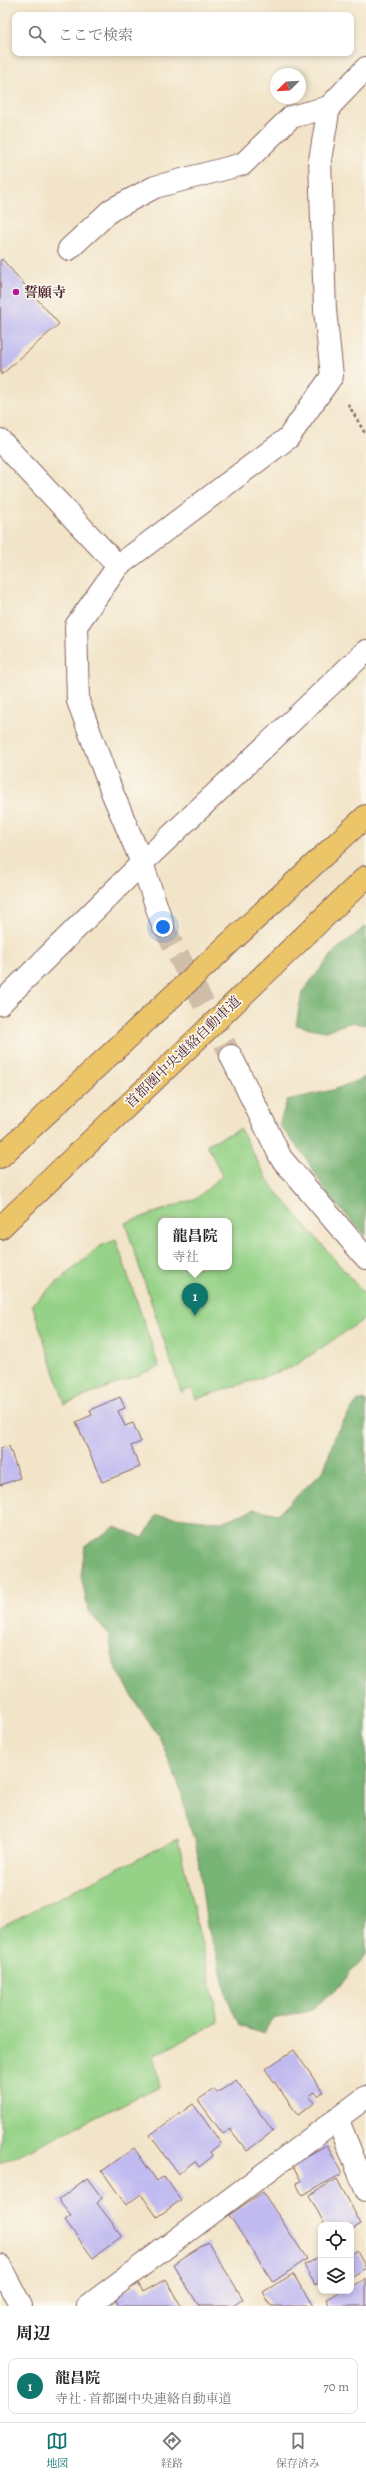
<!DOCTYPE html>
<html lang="ja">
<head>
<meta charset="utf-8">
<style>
	:root { --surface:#fff; --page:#f2f2f2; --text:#222; --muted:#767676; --line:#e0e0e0; --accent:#0f766e }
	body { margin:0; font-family:Alegreya,"Noto Serif JP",serif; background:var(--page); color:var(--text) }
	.controls { position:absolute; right:12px; bottom:12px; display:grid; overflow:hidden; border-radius:8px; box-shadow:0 2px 6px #0003 }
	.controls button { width:36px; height:36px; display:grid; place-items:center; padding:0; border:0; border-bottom:1px solid var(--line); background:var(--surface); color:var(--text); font:20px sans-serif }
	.compass { position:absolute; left:270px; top:68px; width:36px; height:36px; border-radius:50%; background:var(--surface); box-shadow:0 2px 6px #0003; rotate:246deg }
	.you { position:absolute; left:163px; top:927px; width:14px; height:14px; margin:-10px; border:3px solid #fff; border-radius:50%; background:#1a73e8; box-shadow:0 0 0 6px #1a73e833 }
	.badge { display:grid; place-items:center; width:26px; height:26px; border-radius:50%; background:var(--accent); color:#fff; font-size:13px; font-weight:700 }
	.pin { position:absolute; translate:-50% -33px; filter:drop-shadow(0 1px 2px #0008) }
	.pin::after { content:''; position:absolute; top:21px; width:14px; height:12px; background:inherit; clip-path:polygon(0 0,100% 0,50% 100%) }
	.popup { position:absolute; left:158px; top:1218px; width:74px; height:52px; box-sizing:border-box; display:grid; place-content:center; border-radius:8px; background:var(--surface); filter:drop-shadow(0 1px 3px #0005); font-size:13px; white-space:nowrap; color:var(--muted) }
	.popup b { font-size:15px; color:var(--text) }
	.popup::after { content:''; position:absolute; left:50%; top:100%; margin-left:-8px; border:8px solid transparent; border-top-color:var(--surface) }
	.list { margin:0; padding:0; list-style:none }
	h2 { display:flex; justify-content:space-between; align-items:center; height:52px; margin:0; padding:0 16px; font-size:17px }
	h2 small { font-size:13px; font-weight:400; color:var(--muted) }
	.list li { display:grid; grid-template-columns:26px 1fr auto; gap:12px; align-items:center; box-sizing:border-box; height:56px; margin:0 8px 8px; padding:0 8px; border:1px solid var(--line); border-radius:8px }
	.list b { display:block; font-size:15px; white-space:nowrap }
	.list p { margin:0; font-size:13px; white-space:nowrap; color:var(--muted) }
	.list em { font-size:13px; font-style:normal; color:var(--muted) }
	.icon { flex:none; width:22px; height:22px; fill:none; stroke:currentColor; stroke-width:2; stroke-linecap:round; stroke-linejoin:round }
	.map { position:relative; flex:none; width:366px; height:2306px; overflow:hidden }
	.search { position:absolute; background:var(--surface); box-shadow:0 2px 6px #0003; left:12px; right:12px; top:12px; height:44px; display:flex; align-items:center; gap:10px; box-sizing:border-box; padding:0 14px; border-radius:8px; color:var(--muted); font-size:15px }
	.sheet { height:116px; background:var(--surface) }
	nav { display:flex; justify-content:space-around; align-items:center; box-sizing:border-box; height:56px; border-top:1px solid var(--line); background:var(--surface); font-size:11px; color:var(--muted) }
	nav a { display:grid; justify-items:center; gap:2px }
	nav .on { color:var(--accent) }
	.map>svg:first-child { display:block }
	.green { fill:#95d287; stroke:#707859; fill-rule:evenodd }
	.forest { fill:#78b474; stroke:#616a50 }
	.building { fill:#c0baf0 }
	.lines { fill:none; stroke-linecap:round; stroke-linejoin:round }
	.minor-tunnel { stroke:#d0bda9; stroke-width:22; stroke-dasharray:22 11; stroke-linecap:butt }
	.minor-casing { stroke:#856462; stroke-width:24 }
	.highway-casing { stroke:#856462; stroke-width:24 }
	.path { stroke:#856462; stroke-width:2.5; stroke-dasharray:3 3; stroke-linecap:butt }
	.minor { stroke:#fff; stroke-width:22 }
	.highway { stroke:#ecc569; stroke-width:22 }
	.poi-dot { fill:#b5179e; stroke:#fbf7ec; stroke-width:1.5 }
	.labels { text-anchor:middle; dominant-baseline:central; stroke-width:3.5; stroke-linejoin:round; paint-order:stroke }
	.poi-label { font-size:14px; font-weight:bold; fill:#4a1f2b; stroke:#fbf7ec; text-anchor:start }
	.street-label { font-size:14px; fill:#4a1f2b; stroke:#fbf7ec }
</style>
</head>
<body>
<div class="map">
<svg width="366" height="2306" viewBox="0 0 366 2306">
	<rect width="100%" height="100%" fill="#fbf7ec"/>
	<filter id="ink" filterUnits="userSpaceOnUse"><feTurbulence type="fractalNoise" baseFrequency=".025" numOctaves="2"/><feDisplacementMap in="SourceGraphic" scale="8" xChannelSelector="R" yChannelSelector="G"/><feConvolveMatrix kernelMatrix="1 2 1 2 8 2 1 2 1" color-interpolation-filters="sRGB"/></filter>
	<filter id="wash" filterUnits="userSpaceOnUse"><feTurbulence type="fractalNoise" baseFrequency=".012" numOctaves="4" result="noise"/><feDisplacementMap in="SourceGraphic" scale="16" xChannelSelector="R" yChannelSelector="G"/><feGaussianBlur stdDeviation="0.9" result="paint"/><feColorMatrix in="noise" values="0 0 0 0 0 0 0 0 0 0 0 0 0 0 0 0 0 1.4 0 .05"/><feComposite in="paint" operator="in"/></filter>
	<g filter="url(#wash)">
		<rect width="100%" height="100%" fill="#f2e4c8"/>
		<path class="green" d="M240 1129 270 1184 366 1296V1318L293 1367 196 1399 192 1388 181 1392 125 1223 197 1198 222 1176 207 1144ZM161 1221H229V1267H161Z
			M116 1240 159 1367 65 1404 32 1304 100 1246Z
			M178 1839 219 2022 153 2056 160 2086 0 2164V1927Z"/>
		<path class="forest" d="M366 926V1025L352 1022 325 1031 296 1025 302 992 335 951Z
			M366 1077V1236L329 1197 304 1155 279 1125 287 1100 333 1090Z
			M358 1400 366 1401V1955L333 1992 309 2011 273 2019 264 2033 239 2025 226 1995 219 1962 207 1926 196 1844 188 1823 181 1791 159 1736 138 1706 114 1664 109 1636 88 1610 81 1575 85 1546 115 1527 143 1538 157 1515 221 1522 255 1509 278 1514 324 1470 336 1433Z"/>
		<g id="blocks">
			<path class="building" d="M2 259 59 324 1 375 0 261Z
				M120 1397 125 1408 118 1411 125 1426 133 1423 141 1442 131 1446 140 1467 102 1482 76 1422 92 1415 90 1410Z
				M9 1446 20 1478 0 1485V1448Z
				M294 2050 323 2092 318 2096 315 2092 309 2096 315 2103 298 2115 265 2069Z
				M236 2080 273 2131 247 2151 230 2129 223 2134 198 2100 214 2089 217 2093Z
				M193 2104 221 2143 210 2152 213 2156 199 2167 195 2161 178 2174 150 2135Z
				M327 2145 342 2174 302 2195 296 2183 301 2181 292 2164Z
				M134 2148 157 2181 164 2176 181 2200 157 2217 141 2194 126 2205 102 2171Z
				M87 2178 102 2198 97 2203 122 2236 93 2258 65 2220 71 2216 58 2200Z
				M337 2179 361 2224 351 2230V2225H325L309 2195Z
				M263 2192 307 2259 273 2282 229 2215Z
				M208 2242 243 2299 233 2306H199L173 2264Z
				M357 2251 366 2268 351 2277V2254Z
				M321 2255V2285L320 2282 315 2285 304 2265Z
				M293 2274 313 2306H271L263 2292Z
				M166 2279 181 2306H119L114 2297 139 2284 143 2292Z
				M366 2279V2306H329L326 2299 342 2291H351V2286Z"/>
		</g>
	</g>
	<g filter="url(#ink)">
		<use href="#blocks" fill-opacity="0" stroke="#856462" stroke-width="1"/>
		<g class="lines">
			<path class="minor-tunnel" d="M163 926 231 1056"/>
			<defs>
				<path id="minor" d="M69 249 111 210 155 187 243 164 291 117 329 107
					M0 440 118 566 76 626 78 701 112 792 142 863 163 926
					M118 566 288 438 332 376 325 310 320 160 329 107 366 68
					M0 1004 142 863 366 651
					M231 1056 281 1158 366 1258
					M337 2118 366 2190
					M0 2266 21 2306
					M88 2306 366 2097"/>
				<path id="highway" d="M0 1157 366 816
					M0 1228 366 877"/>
			</defs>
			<use href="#minor" class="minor-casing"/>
			<use href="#highway" class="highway-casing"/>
			<path class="path" d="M348 404 366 435"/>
			<use href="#minor" class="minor"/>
			<use href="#highway" class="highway"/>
		</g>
	</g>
	<circle class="poi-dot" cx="16" cy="292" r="4"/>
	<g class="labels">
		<g class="poi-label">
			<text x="24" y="292">誓願寺</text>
		</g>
		<g class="street-label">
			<text transform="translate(183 1052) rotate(-44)">首都圏中央連絡自動車道</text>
		</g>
	</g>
</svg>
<div class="controls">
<button><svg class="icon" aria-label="locate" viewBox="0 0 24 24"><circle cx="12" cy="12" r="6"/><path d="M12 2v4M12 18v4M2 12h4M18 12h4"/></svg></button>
<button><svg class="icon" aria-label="layers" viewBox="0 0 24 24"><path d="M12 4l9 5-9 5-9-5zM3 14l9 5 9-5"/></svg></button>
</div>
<svg class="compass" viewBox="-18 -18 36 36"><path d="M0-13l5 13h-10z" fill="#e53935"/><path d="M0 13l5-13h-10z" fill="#767676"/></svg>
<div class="you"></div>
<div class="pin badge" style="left:195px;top:1316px">1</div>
<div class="popup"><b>龍昌院</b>寺社</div>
<div class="search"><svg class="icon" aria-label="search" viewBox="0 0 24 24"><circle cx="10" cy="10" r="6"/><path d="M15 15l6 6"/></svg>ここで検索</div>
</div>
<section class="sheet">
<h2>周辺<small></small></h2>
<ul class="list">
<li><span class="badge">1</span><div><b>龍昌院</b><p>寺社 · 首都圏中央連絡自動車道</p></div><em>70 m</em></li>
</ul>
</section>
<nav>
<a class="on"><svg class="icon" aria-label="map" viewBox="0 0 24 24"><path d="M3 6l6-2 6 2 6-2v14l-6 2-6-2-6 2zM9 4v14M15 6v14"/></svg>地図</a>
<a><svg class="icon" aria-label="directions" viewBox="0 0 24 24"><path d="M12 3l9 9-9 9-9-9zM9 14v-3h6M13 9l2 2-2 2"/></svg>経路</a>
<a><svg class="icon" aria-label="saved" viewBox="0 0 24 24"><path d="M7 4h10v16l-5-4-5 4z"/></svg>保存済み</a>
</nav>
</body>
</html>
